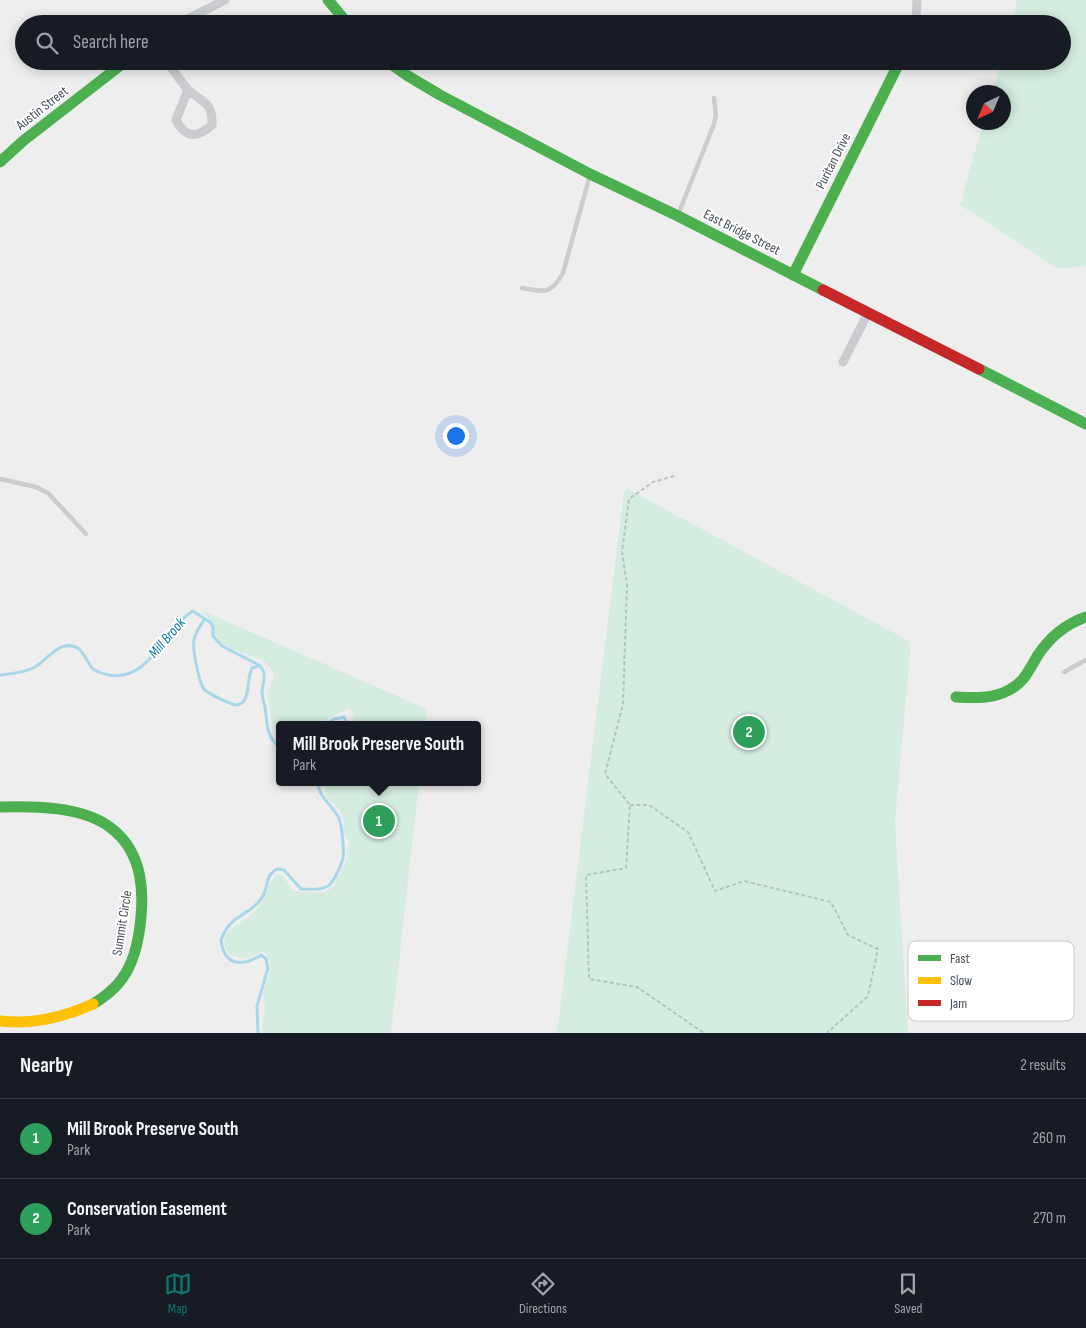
<!DOCTYPE html>
<html lang="en">
<head>
<meta charset="utf-8">
<style>
	:root { --surface:#171b24; --page:#242831; --text:#f1f3f6; --muted:#9ea1a6; --line:#363941; --accent:#0f766e }
	body { margin:0; font-family:"Sofia Sans Condensed",sans-serif; background:var(--page); color:var(--text) }
	.compass { position:absolute; left:966px; top:85px; width:45px; height:45px; border-radius:50%; background:var(--surface); box-shadow:0 2px 12px #0003; rotate:224deg }
	.you { position:absolute; left:455px; top:435px; width:18px; height:18px; margin:-12px; border:4px solid #fff; border-radius:50%; background:#1a73e8; box-shadow:0 0 0 8px #1a73e833 }
	.badge { display:grid; place-items:center; width:32px; height:32px; border-radius:50%; background:var(--accent); color:#fff; font-size:16px; font-weight:700 }
	.pin { position:absolute; translate:-50% -50%; border:2px solid #fff; box-shadow:0 1px 5px #0006 }
	.popup { position:absolute; left:276px; top:721px; width:205px; height:65px; box-sizing:border-box; display:grid; place-content:center; border-radius:5px; background:var(--surface); filter:drop-shadow(0 1px 4px #0005); font-size:16px; white-space:nowrap; color:var(--muted) }
	.popup b { font-size:19px; color:var(--text) }
	.popup::after { content:''; position:absolute; left:50%; top:100%; margin-left:-10px; border:10px solid transparent; border-top-color:var(--surface) }
	.list { margin:0; padding:0; list-style:none }
	h2 { display:flex; justify-content:space-between; align-items:center; height:65px; margin:0; padding:0 20px; font-size:21px }
	h2 small { font-size:16px; font-weight:400; color:var(--muted) }
	.list li { display:grid; grid-template-columns:32px 1fr auto; gap:15px; align-items:center; box-sizing:border-box; height:80px; padding:0 20px; border-top:1px solid var(--line) }
	.list b { display:block; font-size:19px; white-space:nowrap }
	.list p { margin:0; font-size:16px; white-space:nowrap; color:var(--muted) }
	.list em { font-size:16px; font-style:normal; color:var(--muted) }
	.icon { flex:none; width:28px; height:28px; fill:none; stroke:currentColor; stroke-width:2; stroke-linecap:round; stroke-linejoin:round }
	.map { position:relative; flex:none; width:1086px; height:1033px; overflow:hidden }
	.search { position:absolute; background:var(--surface); box-shadow:0 2px 12px #0003; left:15px; right:15px; top:15px; height:55px; display:flex; align-items:center; gap:12px; box-sizing:border-box; padding:0 18px; border-radius:28px; color:var(--muted); font-size:19px }
	.sheet { height:225px; background:var(--surface) }
	nav { display:flex; justify-content:space-around; align-items:center; box-sizing:border-box; height:70px; border-top:1px solid var(--line); background:var(--surface); font-size:14px; color:var(--muted) }
	nav a { display:grid; justify-items:center; gap:2px }
	nav .on { color:var(--accent) }
	.map>svg:first-child { display:block }
	.green { fill:#d4ede0 }
	.lines { fill:none; stroke-linecap:round; stroke-linejoin:round }
	.stream { stroke:#a9d7ea; stroke-width:3 }
	.path { stroke:#b8c3c0; stroke-width:2; stroke-dasharray:4 2.5; stroke-linecap:butt }
	.lane { stroke:#cacccf; stroke-width:4.5 }
	.street { stroke:#cacccf; stroke-width:9 }
	.fast { stroke:#4caf50; stroke-width:11 }
	.slow { stroke:#ffc107; stroke-width:11 }
	.jam { stroke:#c62828; stroke-width:11 }
	.labels { text-anchor:middle; dominant-baseline:central; stroke-width:4; stroke-linejoin:round; paint-order:stroke }
	.street-label { font-size:14px; fill:#464f5a; stroke:#fff }
	.water-label { font-size:15px; font-style:italic; fill:#1177a3; stroke:#fff }
	.key { fill:#fff; stroke:#c8cace; stroke-width:1 }
	.key-label { font-size:14px; fill:#464f5a }
</style>
</head>
<body>
<div class="map">
<svg width="1086" height="1033" viewBox="0 0 1086 1033">
	<rect width="100%" height="100%" fill="#efeeee"/>
	<path class="green" d="M1015 0H1086V266L1058 269 960 205 983 123 1004 122V92H992L1001 61H1062V24H1011L1017 4Z
		M626 488 911 642 895 822 908 1033H557L624 493Z
		M203 611 427 709 425 725H354L352 711 348 709C335 715 332 714 322 725H280V739C275 731 268 718 271 708 263 696 271 688 274 676 269 654 239 656 223 644 215 637 210 620 203 611Z
		M326 782H419L391 1033H263C261 1023 265 1015 265 1006 265 1003 263 1001 263 998 263 982 279 964 263 951 246 958 248 960 230 955 209 933 250 920 258 908 266 897 267 882 278 874L283 876 291 888 297 892H325L336 885 334 880C346 871 346 856 349 842L343 834 344 822 339 809 325 796Z"/>
	<g class="lines">
		<path class="stream" d="M204 620C200 626 195 633 194 640 192 648 199 683 204 689 207 693 233 706 238 705 239 705 243 702 244 701 250 691 247 678 252 668L258 666
			M0 675C11 674 23 673 33 668 44 663 53 648 65 646 82 643 84 658 92 668 96 672 104 674 109 675 151 682 164 628 193 611L211 623 213 627V636L222 646 259 665C268 674 263 681 262 691 262 697 264 702 265 707 267 722 266 738 280 747
			M327 725 334 719 344 717 347 725
			M258 1033 257 1006 268 968 266 959 261 955C242 967 224 966 221 940 231 913 247 918 261 899 270 887 263 877 277 869L284 870 301 889C309 889 320 891 328 886 331 884 333 880 335 877 346 857 344 855 342 833 341 828 341 823 339 818 333 806 318 797 318 782"/>
		<path class="path" d="M674 476 653 482 629 499 622 552 627 585 623 704 605 774 630 805 626 868 586 875 589 979 637 987 704 1033
			M630 805H649L688 832 715 891 744 881 831 902 848 935 878 949 868 996 827 1033"/>
		<path class="lane" d="M678 215 714 124 716 115 714 98
			M522 288C544 292 551 295 563 273L590 175
			M0 479 36 487 48 493 86 534
			M1064 672 1086 660"/>
		<path class="street" d="M178 24 225 0
			M916 24 917 0
			M166 61 188 90
			M188 90C203 102 213 103 212 125 197 138 186 139 176 120Z
			M843 362 868 313"/>
		<path class="fast" d="M328 0 348 24
			M387 61 408 76 440 95 590 174 678 216 823 290
			M0 162 23 141 126 61
			M793 275 900 61
			M979 369 1086 424
			M956 697C974 698 993 699 1009 690 1024 683 1030 668 1038 655 1050 637 1066 624 1086 617
			M0 807C33 806 83 806 111 828 144 853 145 895 139 933 137 945 134 958 128 969 120 985 108 995 93 1004"/>
		<path class="slow" d="M0 1021C33 1025 64 1017 93 1004"/>
		<path class="jam" d="M823 290 979 369"/>
	</g>
	<g class="labels">
		<g class="street-label">
			<text transform="translate(42 108) rotate(-38)">Austin Street</text>
			<text transform="translate(833 161) rotate(-63)">Puritan Drive</text>
			<text transform="translate(742 232) rotate(27)">East Bridge Street</text>
			<text transform="translate(122 923) rotate(-81)">Summit Circle</text>
		</g>
		<g class="water-label">
			<text transform="translate(167 638) rotate(-49)">Mill Brook</text>
		</g>
	</g>
	<rect x="908" y="941" width="166" height="80" rx="8" class="key"/>
	<rect x="918" y="955" width="23" height="6" fill="#4caf50"/>
	<rect x="918" y="977" width="23" height="7" fill="#ffc107"/>
	<rect x="918" y="1000" width="23" height="6" fill="#c62828"/>
	<g class="key-label">
		<text x="950" y="963">Fast</text>
		<text x="950" y="985">Slow</text>
		<text x="950" y="1008">Jam</text>
	</g>
</svg>
<svg class="compass" viewBox="-18 -18 36 36"><path d="M0-13l5 13h-10z" fill="#e53935"/><path d="M0 13l5-13h-10z" fill="#9ea1a6"/></svg>
<div class="you"></div>
<div class="pin badge" style="left:379px;top:821px;background:#2e9e5b">1</div>
<div class="popup"><b>Mill Brook Preserve South</b>Park</div>
<div class="pin badge" style="left:749px;top:732px;background:#2e9e5b">2</div>
<div class="search"><svg class="icon" aria-label="search" viewBox="0 0 24 24"><circle cx="10" cy="10" r="6"/><path d="M15 15l6 6"/></svg>Search here</div>
</div>
<section class="sheet">
<h2>Nearby<small>2 results</small></h2>
<ul class="list">
<li><span class="badge" style="background:#2e9e5b">1</span><div><b>Mill Brook Preserve South</b><p>Park</p></div><em>260 m</em></li>
<li><span class="badge" style="background:#2e9e5b">2</span><div><b>Conservation Easement</b><p>Park</p></div><em>270 m</em></li>
</ul>
</section>
<nav>
<a class="on"><svg class="icon" aria-label="map" viewBox="0 0 24 24"><path d="M3 6l6-2 6 2 6-2v14l-6 2-6-2-6 2zM9 4v14M15 6v14"/></svg>Map</a>
<a><svg class="icon" aria-label="directions" viewBox="0 0 24 24"><path d="M12 3l9 9-9 9-9-9zM9 14v-3h6M13 9l2 2-2 2"/></svg>Directions</a>
<a><svg class="icon" aria-label="saved" viewBox="0 0 24 24"><path d="M7 4h10v16l-5-4-5 4z"/></svg>Saved</a>
</nav>
</body>
</html>
